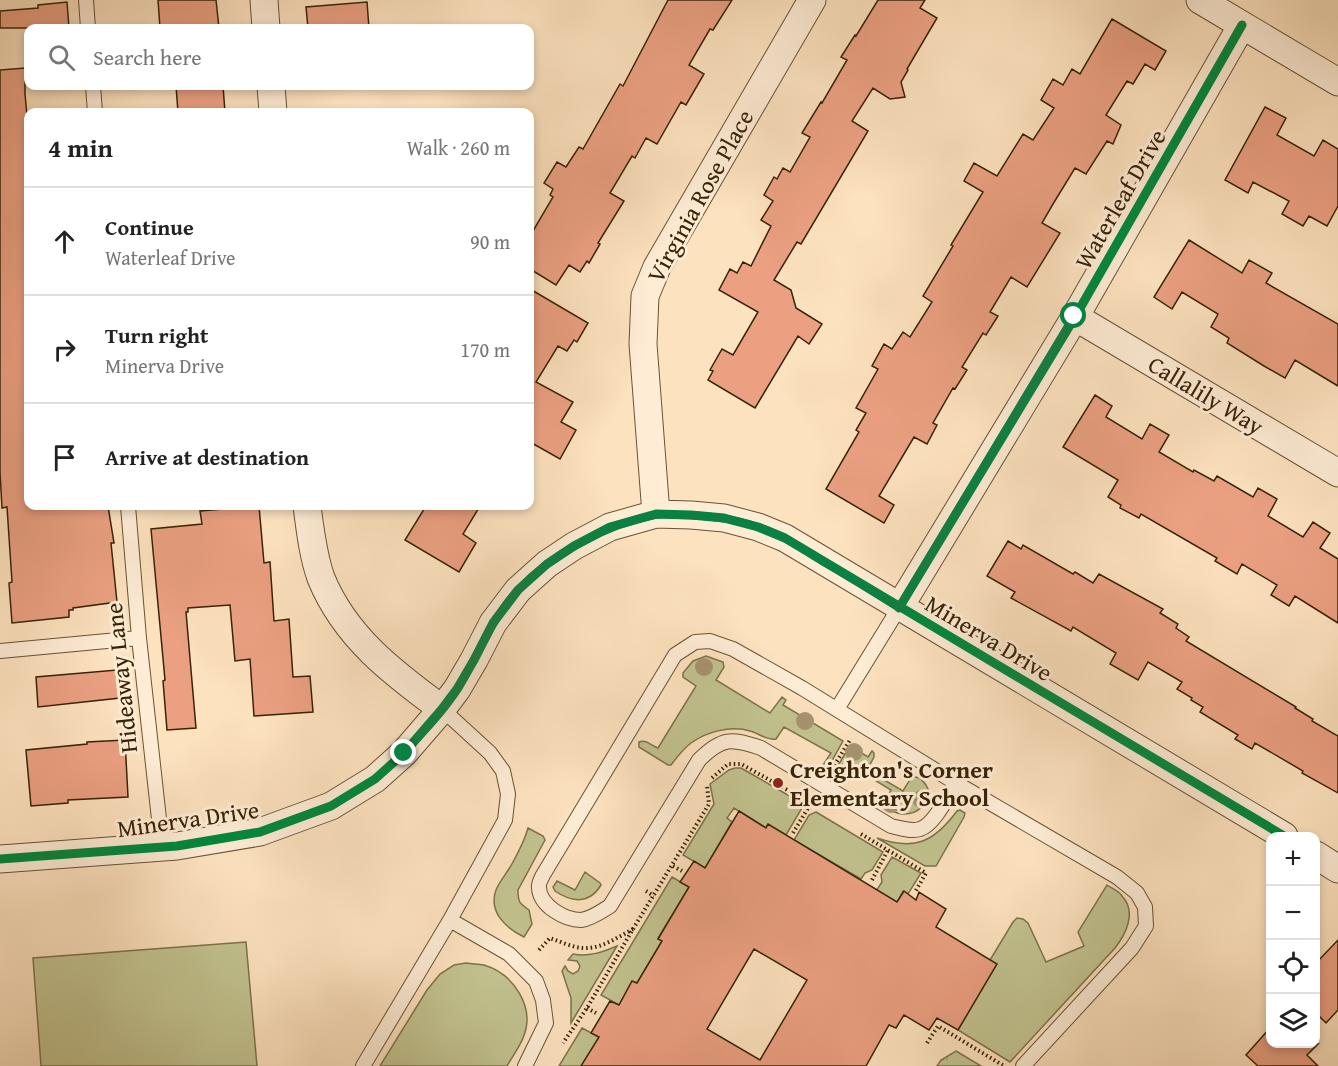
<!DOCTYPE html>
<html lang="en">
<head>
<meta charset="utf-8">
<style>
	:root { --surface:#fff; --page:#f2f2f2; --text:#222; --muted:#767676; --line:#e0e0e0 }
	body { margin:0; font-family:"Gentium Book Plus",serif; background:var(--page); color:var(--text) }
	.controls { position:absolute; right:18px; bottom:18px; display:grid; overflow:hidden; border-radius:12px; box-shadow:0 3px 9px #0003 }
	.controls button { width:54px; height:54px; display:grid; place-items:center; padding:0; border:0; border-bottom:2px solid var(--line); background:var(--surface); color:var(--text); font:30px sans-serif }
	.stop { position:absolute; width:18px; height:18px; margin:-14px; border:4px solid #0b8043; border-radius:50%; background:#fff }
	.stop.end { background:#0b8043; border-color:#fff; box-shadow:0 2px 6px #0008 }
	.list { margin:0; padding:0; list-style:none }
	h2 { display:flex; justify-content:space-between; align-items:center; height:78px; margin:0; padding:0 24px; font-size:26px }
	h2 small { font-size:20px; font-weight:400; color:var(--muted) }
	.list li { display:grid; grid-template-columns:39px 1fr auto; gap:18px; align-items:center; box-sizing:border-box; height:108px; padding:0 24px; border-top:2px solid var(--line) }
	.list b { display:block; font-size:22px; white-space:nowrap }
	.list p { margin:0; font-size:20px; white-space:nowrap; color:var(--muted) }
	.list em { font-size:20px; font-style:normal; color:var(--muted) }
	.icon { flex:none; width:33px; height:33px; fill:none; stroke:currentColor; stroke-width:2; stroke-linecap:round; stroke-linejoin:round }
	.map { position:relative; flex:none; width:1338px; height:1066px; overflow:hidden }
	.search { position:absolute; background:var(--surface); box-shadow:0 3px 9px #0003; left:24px; top:24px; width:510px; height:66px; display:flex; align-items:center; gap:15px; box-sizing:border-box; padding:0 21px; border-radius:12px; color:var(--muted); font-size:22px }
	.panel { position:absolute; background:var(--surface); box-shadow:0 3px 9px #0003; left:24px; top:108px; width:510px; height:402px; border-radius:12px }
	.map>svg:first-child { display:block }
	.grass { fill:#c2c390; stroke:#7c734b; stroke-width:1.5 }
	.park { fill:url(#park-tufts); stroke:#7c734b; stroke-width:1.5 }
	.building { fill:#eba082; stroke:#372306; stroke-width:1.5; fill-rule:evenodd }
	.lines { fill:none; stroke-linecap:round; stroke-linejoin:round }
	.service-casing { stroke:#685334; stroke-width:16 }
	.minor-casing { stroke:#685334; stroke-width:29 }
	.path { stroke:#372306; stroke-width:4; stroke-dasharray:1.5 3; stroke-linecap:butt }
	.service { stroke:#feecd5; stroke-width:14 }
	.minor { stroke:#feecd5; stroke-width:27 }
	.cycleway-casing { stroke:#feecd5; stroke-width:13 }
	.cycleway { stroke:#00873e; stroke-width:9 }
	.tree { fill:#a79370 }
	.route { stroke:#0b8043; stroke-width:8 }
	.poi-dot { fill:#8f2418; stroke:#feecd5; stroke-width:2 }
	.labels { text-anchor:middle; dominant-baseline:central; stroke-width:6; stroke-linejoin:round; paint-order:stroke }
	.street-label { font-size:24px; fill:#372306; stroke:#feecd5 }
	.poi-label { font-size:24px; font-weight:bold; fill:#372306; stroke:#feecd5; text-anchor:start }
</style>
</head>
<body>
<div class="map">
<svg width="1338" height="1066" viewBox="0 0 1338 1066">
	<defs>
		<pattern id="park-tufts" width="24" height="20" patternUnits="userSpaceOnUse" patternTransform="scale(1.5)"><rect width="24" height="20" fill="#c2c390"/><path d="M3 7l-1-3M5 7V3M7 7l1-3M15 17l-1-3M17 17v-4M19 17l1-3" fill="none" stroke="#a7a77b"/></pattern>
	</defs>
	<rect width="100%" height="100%" fill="#fde2bf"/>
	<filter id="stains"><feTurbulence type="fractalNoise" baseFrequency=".00333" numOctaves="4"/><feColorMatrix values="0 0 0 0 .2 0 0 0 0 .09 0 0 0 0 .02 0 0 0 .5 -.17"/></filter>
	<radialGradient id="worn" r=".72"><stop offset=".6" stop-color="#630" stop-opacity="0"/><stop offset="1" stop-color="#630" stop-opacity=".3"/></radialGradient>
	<path class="grass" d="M706 656 723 662 724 667 716 680 770 713 782 697 786 700 783 705 843 741 829 766 823 769V765L831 753 784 727 776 739C768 741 758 733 750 731 731 725 706 732 691 743 683 749 677 757 671 765H668L639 747V742C646 739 652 746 658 748L696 686 683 677V673L693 661Z
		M850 746 868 757 872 751 874 753V757L867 770 903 791C905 788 909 780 912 778 919 774 926 784 928 789 929 803 919 814 904 814 898 814 891 811 885 808L884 804 891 790 847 763 838 776 836 777 835 770Z
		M735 768H741L748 772 800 802 802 808 786 835 768 824 766 828 734 808 727 818 732 822 705 868 683 855 714 804 710 784 729 770Z
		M960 810 965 813 964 817 936 866H925L877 838C915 851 934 842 957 811Z
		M816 812 883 852 872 870 865 873 861 879 794 840 809 815Z
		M528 828 543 836 545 840 518 890C518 902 519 903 529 910L532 924 524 937C506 928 488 912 496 890 500 880 508 872 513 862 519 851 525 840 528 828Z
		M892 857 921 873 908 894 903 891 896 904 876 891 882 882 881 875Z
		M585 872 600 883 601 885C589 905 571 902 555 891L553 887 557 881 575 890Z
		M672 877 689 887 658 938 662 941 637 983 632 982 619 1005 601 995Z
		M1107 885C1111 888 1119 891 1122 896 1137 912 1126 934 1115 948L1010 1062 958 1030 996 965 990 960 1013 922 1017 918 1023 919 1028 923 1046 962 1084 946 1078 932Z
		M246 942 257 1066H41L33 958Z
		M617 946 571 1023V998L562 971 565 966 568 971 573 974 578 971 580 966 577 961 568 960 573 954C589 957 603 952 617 946Z
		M466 963C472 964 478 964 484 965 514 974 536 1008 523 1038 519 1048 512 1057 507 1066H380L427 990 440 974 454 965Z
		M582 1028 599 1037 588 1066H559Z"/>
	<path class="park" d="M956 1051 981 1066H937L941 1060Z"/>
	<path class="building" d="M158 0H216L219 28H160Z
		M668 0H732L713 30 710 29 689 65 704 74 686 105 681 102 657 144 646 138 635 158 632 156 610 193 624 201 598 243 600 244 589 263 587 261 580 272 569 265 556 285 530 269V236L553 197 550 195 553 189 544 183 557 162 566 167 579 147 583 149 620 84 623 86Z
		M878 0H925L920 8 937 18 907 69 908 70 901 82 905 97 890 99 873 88 852 121 868 131 801 244 797 242 774 280 791 290 796 308 822 324 809 344 798 336 755 408 708 380 713 371 710 370 722 349 733 355 758 312 719 290 730 269 737 273 743 262 751 266 771 226 761 220 773 201 764 195 774 177 777 179 783 168 790 172 810 137 802 133 821 102 822 103 847 60 841 57 855 35 856 36Z
		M67 2 69 28H0V11L38 8V5Z
		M367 2 369 28H308L306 7Z
		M1112 19 1166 51 1155 70 1145 64 1133 84 1127 81 1106 115 1121 125 1113 144 1107 141 1086 174 1075 168 1053 204 1042 223 1060 233 1027 287 1011 277 990 312 998 316 986 335 983 333 962 367 967 370 955 389 953 388 933 423 937 425 927 444 914 437 879 496 894 505 884 523 826 489 859 432 856 430 866 413 856 408 878 369 872 366 884 344 892 349 903 332 910 337 932 302 923 296 953 246 951 245 983 192 964 181 974 163 997 176 1023 134 1033 140 1054 108 1041 100 1053 79 1063 85 1072 69 1080 74Z
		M25 68V94L28 127V506H108L114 543H111L117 602 73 608V610H69V617L12 623 9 583 12 582 7 507 2 508 0 472V70Z
		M176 86H223L225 112H178Z
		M1265 107 1286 118 1277 135 1314 156 1323 140 1338 149V206L1327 226 1309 216 1303 226 1282 214 1289 201 1253 182 1248 193 1225 180Z
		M1189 240 1242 273 1249 260 1272 273 1266 283 1338 324V386L1295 360 1285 378 1264 366 1227 343 1229 338 1211 327 1218 314 1182 292 1172 309 1154 297Z
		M530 289 588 323 577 342 574 340 567 351 558 346 536 382 573 402 561 422 576 430 560 459 530 442Z
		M1095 395 1112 406 1106 417 1142 439 1150 424 1169 435 1159 452 1193 472 1194 470 1214 481 1217 476 1253 497 1258 488 1277 499 1268 516 1303 537 1313 522 1330 533 1320 548 1338 559V623L1295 596 1289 606 1271 595 1277 585 1242 564 1237 574 1215 561 1217 558 1141 514 1139 518 1120 508 1121 505 1108 497 1118 480 1063 447Z
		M259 506 264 563 270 562 274 621 289 619 293 677 310 676 313 712 254 716 250 659 235 661 230 605 188 608V612H186L196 728 167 730 163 681 165 680 151 529 202 524 200 511Z
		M426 506H480L463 534 476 543 459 572 405 540Z
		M1008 541 1021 549 1023 545 1073 574 1075 572 1093 583 1099 574 1163 609 1160 613 1178 624 1176 628 1189 637 1186 641 1296 707 1295 708 1313 719 1312 721 1338 736V793L1302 773 1303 771 1255 743 1252 749 1235 739 1238 735 1200 712 1203 707 1191 700 1192 698 1177 689 1182 682 1148 662 1138 680 1110 664 1116 653 1073 627 1071 631 1011 598 1015 592 987 576Z
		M117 670 120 698 38 707 36 677Z
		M125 740 128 797 68 800V803L31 806 26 750 87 744V742Z
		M739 811 766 828 768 824 897 902 904 891 916 900 919 892 946 909 936 927 997 964 958 1030 937 1018 929 1030 904 1015 896 1028 889 1025 866 1066H581L599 1037 591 1033 610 1001 619 1005 632 981 637 983 662 941 658 939 689 887 680 882 694 861 705 868ZM754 949 807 980 760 1060 707 1029Z
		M1338 940V1010L1326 1023 1316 1013V963Z
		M1270 1028V1044H1318L1307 1055 1318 1066H1258L1246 1055Z"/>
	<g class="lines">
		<defs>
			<path id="service" d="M86 0 88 28
				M93 86 95 112
				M128 506 139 638 162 846
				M0 651 139 638
				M837 709 899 608
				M956 783C948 796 934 825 920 829 911 832 900 828 891 826L761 748C731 738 722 737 699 760L610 906C602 911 591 919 581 920 565 920 540 906 539 888 538 884 541 879 543 875L675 655 695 642 710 641 733 649 802 688 956 783 1117 877 1137 893 1145 907 1146 926 1132 948 1023 1066
				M450 920 509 954 536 981 543 1000 546 1023 525 1066
				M363 1066 450 920 505 820 508 794 503 771 490 753 442 709"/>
			<path id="minor" d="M264 0 266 28
				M1200 0 1338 82
				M271 86 273 112
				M1075 317 1338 473
				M307 506C310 529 313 556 321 578 345 637 393 673 442 709
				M656 514 643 344 645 296 657 267 812 0
				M899 608 1075 317 1242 25
				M1316 855 1338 869
				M0 859 177 846 260 832 331 806 375 779 404 753 442 709 457 689 474 660 493 623 518 590 547 564 574 546 610 527 656 514 691 515 724 518 758 527 785 538 1284 836"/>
		</defs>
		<use href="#service" class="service-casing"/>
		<use href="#minor" class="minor-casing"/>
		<path class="path" d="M832 769 850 740
			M712 778 728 764H741L798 796
			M793 833 811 803
			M861 834 926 873 915 892
			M673 866 682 871
			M872 880 888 850
			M646 891 654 896
			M633 929 709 804 707 786
			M539 950 550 938C562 942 575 949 588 948 604 947 620 936 633 929L587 1008 563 1043
			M587 1008 596 1013
			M927 1043 938 1026 1004 1066"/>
		<use href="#service" class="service"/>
		<use href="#minor" class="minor"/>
		<defs>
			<path id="cycleway" d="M899 608 1075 317 1242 25
				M0 859 177 846 260 832 331 806 375 779 404 753 442 709 457 689 474 660 493 623 518 590 547 564 574 546 610 527 656 514 691 515 724 518 758 527 785 538 1284 836"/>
		</defs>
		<use href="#cycleway" class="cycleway-casing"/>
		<use href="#cycleway" class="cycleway"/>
	</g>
	<g class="tree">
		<circle cx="704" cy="667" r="9"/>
		<circle cx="805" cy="721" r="9"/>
		<circle cx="854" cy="752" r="9"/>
		<circle cx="921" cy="799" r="9"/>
		<circle cx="891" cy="804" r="9"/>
	</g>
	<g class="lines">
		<path class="route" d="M404 753C423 732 444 711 459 687 478 655 492 618 518 590 552 554 606 524 655 515 662 513 670 515 677 515 704 515 732 518 758 527 781 534 801 548 822 561 848 576 874 592 899 608L1074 316"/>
	</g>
	<circle class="poi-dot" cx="778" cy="783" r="6"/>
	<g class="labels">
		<g class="street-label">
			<text transform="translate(700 196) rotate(-61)">Virginia Rose Place</text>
			<text transform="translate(1120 199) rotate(-60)">Waterleaf Drive</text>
			<text transform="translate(1206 395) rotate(31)">Callalily Way</text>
			<text transform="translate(989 638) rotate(31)">Minerva Drive</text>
			<text transform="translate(121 678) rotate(-96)">Hideaway Lane</text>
			<text transform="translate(188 819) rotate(-8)">Minerva Drive</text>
		</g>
		<g class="poi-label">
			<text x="790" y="769">Creighton's Corner<tspan x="790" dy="28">Elementary School</tspan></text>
		</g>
	</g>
	<rect width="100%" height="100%" filter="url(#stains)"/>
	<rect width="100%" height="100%" fill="url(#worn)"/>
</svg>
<div class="controls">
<button>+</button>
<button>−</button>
<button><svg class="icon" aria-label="locate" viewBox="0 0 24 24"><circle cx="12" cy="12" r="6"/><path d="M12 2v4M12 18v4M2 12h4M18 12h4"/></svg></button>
<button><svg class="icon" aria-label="layers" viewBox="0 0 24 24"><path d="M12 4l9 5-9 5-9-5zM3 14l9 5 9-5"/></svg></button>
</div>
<div class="stop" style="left:1074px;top:316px"></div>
<div class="stop end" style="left:404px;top:753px"></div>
<div class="search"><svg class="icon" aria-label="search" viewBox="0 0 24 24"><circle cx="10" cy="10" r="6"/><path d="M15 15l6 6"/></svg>Search here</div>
<section class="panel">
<h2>4 min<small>Walk · 260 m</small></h2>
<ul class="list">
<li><svg class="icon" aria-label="ahead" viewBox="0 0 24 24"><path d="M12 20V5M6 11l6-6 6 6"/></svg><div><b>Continue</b><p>Waterleaf Drive</p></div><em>90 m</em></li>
<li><svg class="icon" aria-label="right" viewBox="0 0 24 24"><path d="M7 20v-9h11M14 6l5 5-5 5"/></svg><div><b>Turn right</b><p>Minerva Drive</p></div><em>170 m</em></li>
<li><svg class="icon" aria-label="arrive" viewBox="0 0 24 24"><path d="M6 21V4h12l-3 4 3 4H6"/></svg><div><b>Arrive at destination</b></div></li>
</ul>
</section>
</div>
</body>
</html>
